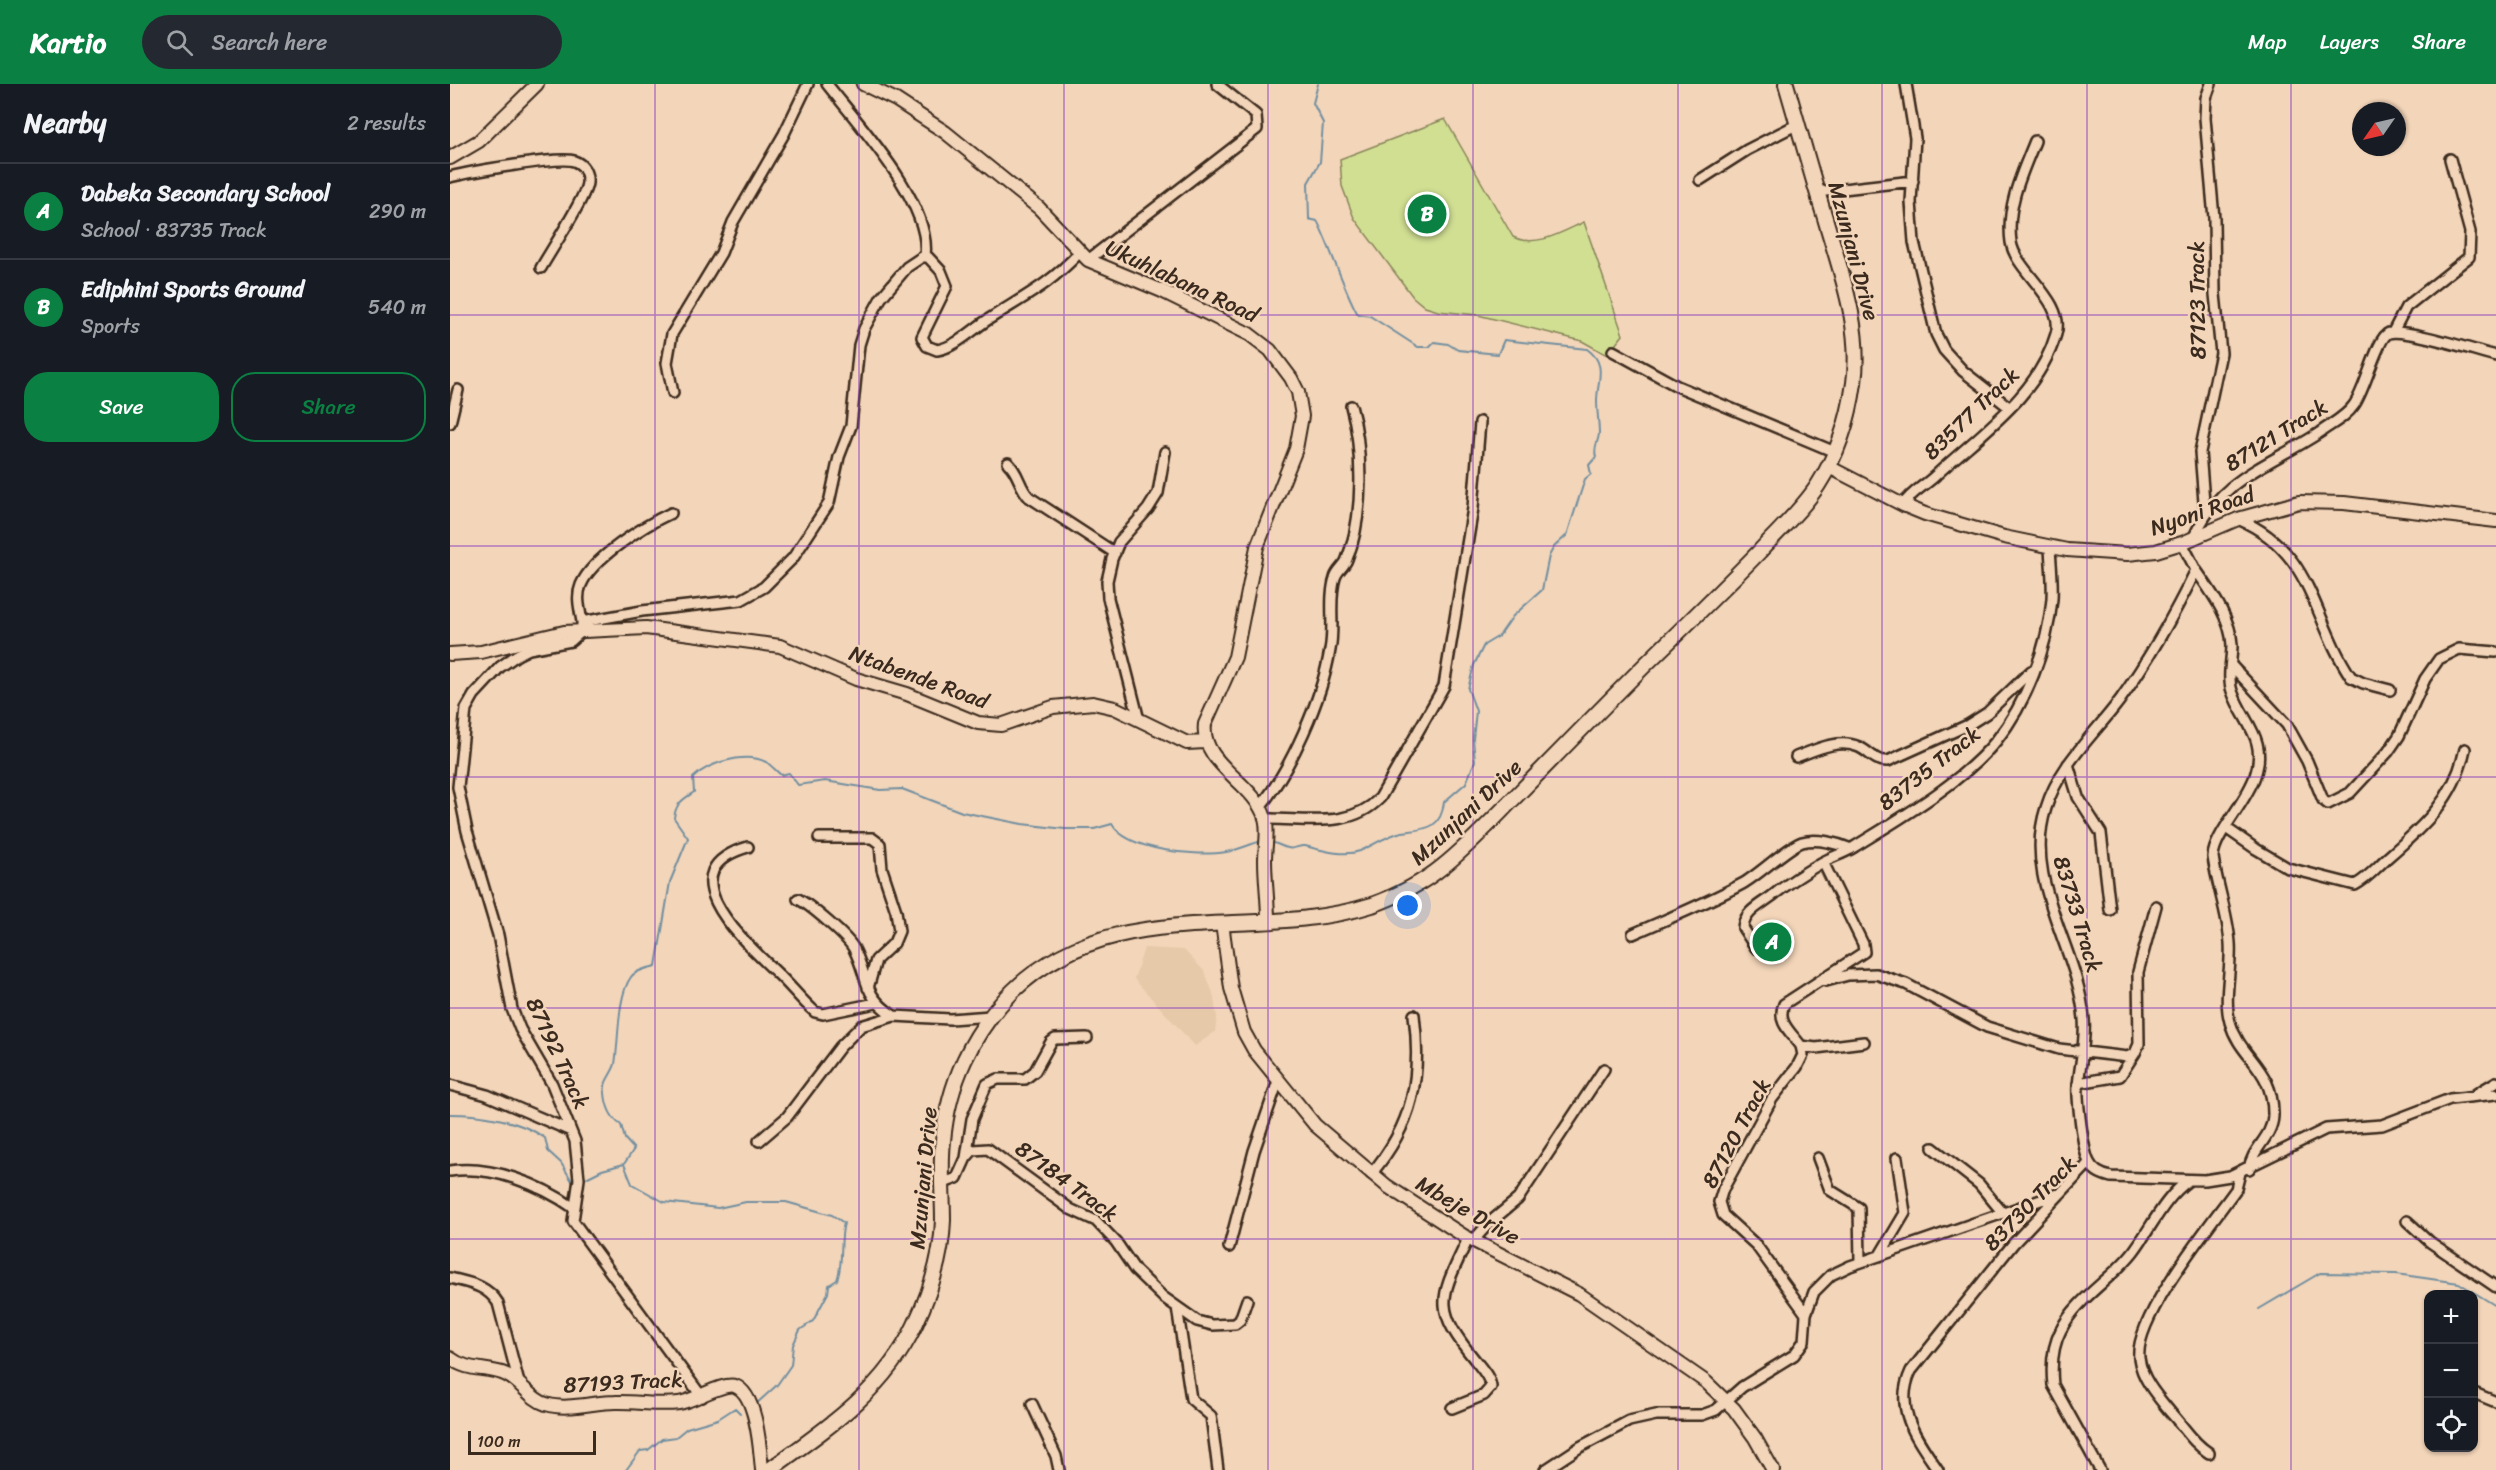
<!DOCTYPE html>
<html lang="en">
<head>
<meta charset="utf-8">
<style>
	:root { --surface:#171b24; --page:#242831; --text:#f1f3f6; --muted:#9ea1a6; --line:#363941; --accent:#0b8043 }
	body { margin:0; font-family:Sriracha,sans-serif; background:var(--page); color:var(--text) }
	.controls { position:absolute; right:18px; bottom:18px; display:grid; overflow:hidden; border-radius:12px; box-shadow:0 2px 4px #0004 }
	.controls button { width:54px; height:54px; display:grid; place-items:center; padding:0; border:0; border-bottom:2px solid var(--line); background:var(--surface); color:var(--text); font:30px sans-serif }
	.compass { position:absolute; left:1902px; top:18px; width:54px; height:54px; border-radius:50%; background:var(--surface); box-shadow:0 2px 4px #0004; rotate:236deg }
	.scale { position:absolute; left:18px; bottom:15px; width:128px; box-sizing:border-box; padding-left:6px; border:3px solid #3b2a1e; border-top:0; font-size:16px; line-height:21px; white-space:nowrap; color:#3b2a1e; -webkit-text-stroke:4px #f3d5b9; paint-order:stroke }
	.you { position:absolute; left:958px; top:822px; width:21px; height:21px; margin:-15px; border:4px solid #fff; border-radius:50%; background:#1a73e8; box-shadow:0 0 0 9px #1a73e833 }
	.badge { display:grid; place-items:center; width:39px; height:39px; border-radius:50%; background:var(--accent); color:#fff; font-size:20px; font-weight:700 }
	.pin { position:absolute; translate:-50% -50%; border:3px solid #fff; box-shadow:0 2px 6px #0006 }
	.list { margin:0; padding:0; list-style:none }
	h2 { display:flex; justify-content:space-between; align-items:center; height:78px; margin:0; padding:0 24px; font-size:26px }
	h2 small { font-size:20px; font-weight:400; color:var(--muted) }
	.list li { display:grid; grid-template-columns:39px 1fr auto; gap:18px; align-items:center; box-sizing:border-box; height:96px; padding:0 24px; border-top:2px solid var(--line) }
	.list b { display:block; font-size:22px; white-space:nowrap }
	.list p { margin:0; font-size:20px; white-space:nowrap; color:var(--muted) }
	.list em { font-size:20px; font-style:normal; color:var(--muted) }
	.actions { display:flex; gap:12px; padding:18px 24px }
	.actions a { flex:1; padding:14px 0; border:2px solid var(--accent); border-radius:24px; text-align:center; font-size:21px; color:var(--accent) }
	.actions .main { background:var(--accent); color:#fff }
	.icon { flex:none; width:33px; height:33px; fill:none; stroke:currentColor; stroke-width:2; stroke-linecap:round; stroke-linejoin:round }
	.map { position:relative; flex:none; width:2046px; height:1386px; overflow:hidden }
	header { display:flex; align-items:center; gap:36px; box-sizing:border-box; height:84px; padding:0 30px; background:var(--accent); color:#fff }
	header strong { font-size:28px }
	nav { display:flex; gap:33px; margin-inline-start:auto; font-size:21px }
	.search { width:420px; height:54px; background:var(--page); display:flex; align-items:center; gap:15px; box-sizing:border-box; padding:0 21px; border-radius:33px; color:var(--muted); font-size:22px }
	main { display:flex }
	aside { flex:1; background:var(--surface) }
	.map>svg:first-child { display:block }
	.built { fill:#e6c9a8 }
	.green { fill:#d1df93; stroke:#868458; stroke-width:1.5 }
	.lines { fill:none; stroke-linecap:round; stroke-linejoin:round }
	.stream { stroke:#728fa0; stroke-width:2 }
	.minor-casing { stroke:#3b2a1e; stroke-width:14 }
	.tertiary-casing { stroke:#3b2a1e; stroke-width:16 }
	.secondary-casing { stroke:#3b2a1e; stroke-width:18 }
	.minor { stroke:#f3d5b9; stroke-width:9 }
	.tertiary { stroke:#f3d5b9; stroke-width:12 }
	.secondary { stroke:#f3d5b9; stroke-width:14 }
	.grid { fill:none; stroke:#7b2cbf; stroke-width:1.5; stroke-opacity:0.55 }
	.labels { text-anchor:middle; dominant-baseline:central; stroke-width:5; stroke-linejoin:round; paint-order:stroke }
	.street-label { font-size:22px; fill:#3b2a1e; stroke:#f3d5b9 }
</style>
</head>
<body>
<header>
<strong>Kartio</strong>
<div class="search"><svg class="icon" aria-label="search" viewBox="0 0 24 24"><circle cx="10" cy="10" r="6"/><path d="M15 15l6 6"/></svg>Search here</div>
<nav><a>Map</a><a>Layers</a><a>Share</a></nav>
</header>
<main>
<aside>
<h2>Nearby<small>2 results</small></h2>
<ul class="list">
<li><span class="badge">A</span><div><b>Dabeka Secondary School</b><p>School · 83735 Track</p></div><em>290 m</em></li>
<li><span class="badge">B</span><div><b>Ediphini Sports Ground</b><p>Sports</p></div><em>540 m</em></li>
</ul>
<div class="actions"><a class="main">Save</a><a>Share</a></div>
</aside>
<div class="map">
<svg width="2046" height="1386" viewBox="0 0 2046 1386">
	<rect width="100%" height="100%" fill="#f3d5b9"/>
	<filter id="ink" filterUnits="userSpaceOnUse"><feTurbulence type="fractalNoise" baseFrequency=".0167" numOctaves="2"/><feDisplacementMap in="SourceGraphic" scale="12" xChannelSelector="R" yChannelSelector="G"/><feConvolveMatrix kernelMatrix="1 2 1 2 8 2 1 2 1" color-interpolation-filters="sRGB"/></filter>
	<g filter="url(#ink)">
		<path class="built" d="M694 864 734 866 754 887 763 909 767 933 765 948 745 962 684 895Z"/>
		<path class="green" d="M995 35 1063 153C1087 164 1112 148 1134 138L1173 251 1157 271 1132 257 1028 231 988 227 975 223 963 213 904 134 892 102 890 75Z"/>
		<g class="lines">
			<path class="stream" d="M820 758C827 759 832 763 838 764 843 766 850 761 855 762 871 766 894 773 910 767 923 761 938 751 952 748 975 745 991 746 994 718L1016 699 1025 677 1023 655 1026 627 1018 605 1024 581 1034 561 1049 552 1063 532 1092 506 1099 472 1104 463 1117 451 1135 395 1141 390 1139 381 1146 373C1143 364 1148 359 1149 350 1149 339 1147 328 1147 317 1147 297 1158 280 1137 265L1054 256 1048 270 1008 266 998 260 984 258 979 263H968L920 232 908 230C899 218 871 140 867 137 864 136 861 136 859 135L858 99 870 78 873 39 863 19 868 0
				M0 1030C30 1030 70 1036 95 1054L98 1067 111 1079 122 1097
				M132 1096 152 1086 174 1080
				M1809 1225 1870 1189 1946 1190 2009 1199 2046 1222
				M305 1321 327 1301 341 1281 343 1261 350 1246 363 1237 378 1209 379 1201 387 1196C394 1177 389 1157 394 1139L382 1131 336 1118H296L268 1124 214 1118 182 1100 174 1080 184 1065 175 1055 171 1041C161 1034 156 1022 155 1009 153 996 162 991 165 980 169 957 167 912 181 893 186 886 198 884 206 882L220 798 238 754 224 734C226 718 233 716 244 708L243 694C258 678 296 668 316 678 321 681 326 687 331 691L339 689 348 701 375 697 430 706 452 705 512 728 572 740 615 745H644L662 740C677 767 748 773 776 768 788 766 800 760 812 757
				M176 1386 190 1367 198 1366 212 1355 226 1353 237 1344 268 1335 285 1324 290 1329"/>
			<defs>
				<path id="minor" d="M377 0C409 41 482 119 475 172
					M1456 0 1465 54 1461 118 1464 158 1486 250 1494 266 1513 287 1560 324
					M0 93C19 88 109 72 124 77 133 80 138 89 137 99 136 113 100 168 91 184
					M1250 96 1297 66 1348 40
					M1367 108 1463 97
					M638 176 807 45 806 31 767 0
					M1943 248 1956 223 2019 173 2020 148 2000 75
					M1163 267 1227 302 1385 368
					M223 309 217 279 222 250 271 169 283 138 334 50 358 0
					M0 339 8 306
					M558 379C569 389 569 403 579 413L665 469
					M1453 421C1461 408 1475 402 1486 391 1531 349 1588 312 1606 250 1616 217 1565 187 1561 158 1556 122 1572 89 1585 57
					M1755 430 1750 368 1771 269 1765 210 1764 134 1755 34 1756 14 1761 0
					M1788 435C1864 467 1861 533 1901 593L1913 599 1940 606
					M1743 455C1770 393 1817 383 1869 349 1881 340 1896 333 1904 321 1916 305 1927 253 1939 249 1956 244 2026 267 2046 272
					M1732 459 1746 486C1724 531 1699 575 1670 616 1644 651 1609 681 1596 724 1572 798 1628 862 1634 935 1636 958 1630 979 1628 1002 1627 1015 1633 1067 1639 1078 1643 1087 1652 1091 1661 1093L1755 1096 1780 1092 1876 1045 1932 1041 2000 1015 2046 1010
					M1746 486C1761 508 1781 534 1782 561 1782 575 1777 593 1782 607 1793 639 1818 654 1805 692 1796 719 1764 751 1763 773 1767 802 1778 830 1780 859 1782 884 1773 914 1780 938 1790 975 1824 983 1823 1032 1822 1054 1802 1064 1799 1085
					M132 538C130 525 126 513 131 501 142 474 195 441 221 429
					M1781 581 1837 641 1857 677 1873 716 1878 720 1900 709 1938 668 1949 652 1975 595 1989 575 2009 565 2046 568
					M689 636 658 514 657 497 662 475 669 458 698 425 708 409 715 368
					M1346 673C1365 666 1389 654 1409 663 1420 668 1425 678 1438 677L1518 641 1537 629 1581 587
					M1618 680 1628 713 1651 749 1660 826
					M810 723C841 685 872 615 880 566 885 543 878 516 885 494 887 486 895 482 897 475 914 433 913 364 901 322
					M815 735C855 734 899 746 930 714L994 602 1023 424 1030 338
					M1776 744 1806 765 1838 784 1905 801C1917 795 1927 783 1937 774 1974 742 2005 714 2015 665
					M369 754H422L430 760 432 785 446 827 449 847 444 859 426 876 418 904
					M298 763C214 787 294 857 327 889 340 901 351 916 365 928L373 930 426 919
					M348 815C360 821 398 853 404 865 419 895 412 911 444 932
					M1183 850C1219 834 1257 819 1292 800 1309 791 1337 763 1352 758 1367 754 1387 759 1401 765
					M1306 864 1293 844C1294 828 1310 821 1322 812 1337 800 1354 789 1371 779 1381 773 1393 770 1404 763 1449 735 1512 699 1546 657 1576 620 1598 563 1602 515 1603 498 1601 481 1600 465
					M1376 897 1398 891 1426 890 1456 900 1537 943 1609 965 1678 973 1685 969 1689 960 1688 888 1706 822
					M1351 962 1366 964 1414 958
					M1628 999 1670 992 1685 969
					M0 1001 37 1011 121 1047
					M2026 1010 2046 998
					M309 1057 337 1033 390 963 411 942 444 932 500 935 541 932
					M1483 1064 1529 1100 1552 1128
					M516 1074 522 1035 537 1000 548 995H575L585 987 601 958 605 955 637 954
					M1368 1074 1380 1106 1409 1124 1410 1178
					M0 1087C41 1081 90 1100 124 1124
					M921 1090C963 1041 972 993 964 931
					M491 1100 507 1094 516 1074 523 1066 538 1065 620 1125 646 1137 666 1158 685 1186 713 1213 747 1237 762 1241 785 1240 790 1236 797 1216
					M1957 1137 1980 1158 2046 1203
					M1023 1157 1039 1139 1068 1115 1154 985
					M779 1163 804 1067 828 997
					M1430 1171 1455 1129 1447 1074
					M0 1194C19 1199 37 1201 48 1219L69 1299
					M727 1223 741 1315 761 1332 768 1386
					M1356 1230 1306 1161 1273 1131 1269 1118 1273 1105 1322 1015 1347 983 1353 971 1351 962C1342 949 1326 939 1334 920L1414 868 1413 860 1373 778
					M2024 1309 2046 1318
					M252 1313 123 1137 129 1095 125 1057 102 1000 70 945 62 925 48 851 17 747 8 703 16 625 24 611 50 583 67 571 79 565 121 557 132 547V538L192 527 291 516 314 503 343 474 379 419 389 373 401 342 409 261 414 245 431 214 457 183 472 173H478L491 187 497 202 472 253 477 262 487 266C506 263 523 245 539 235 575 212 599 201 629 169
					M582 1320 606 1372 609 1386
					M1002 1324 1034 1311 1041 1303C1040 1293 1031 1284 1025 1276 981 1222 991 1213 1018 1155
					M1759 1369C1743 1359 1734 1343 1721 1329 1708 1313 1692 1296 1689 1274 1684 1234 1761 1140 1786 1105L1790 1089
					M1095 1386 1130 1363 1179 1337 1206 1331H1252L1266 1326 1292 1303 1344 1271 1354 1257 1356 1230 1364 1208 1381 1191 1400 1182 1611 1109
					M1488 1386C1467 1355 1443 1325 1461 1287L1563 1160 1639 1079
					M1650 1386 1603 1301C1601 1282 1602 1263 1611 1246 1626 1215 1661 1196 1683 1168 1702 1143 1713 1115 1739 1096"/>
				<path id="tertiary" d="M413 0 446 16 495 48 589 124 638 176 712 207 799 250 820 266 841 294 848 308 852 332 846 365 807 463 785 573 755 640C750 680 804 698 815 734 819 747 815 762 815 776 815 796 818 816 818 836
					M0 74 29 57 87 0
					M1379 383 1453 421 1475 430 1554 453 1617 466 1677 470 1706 467 1732 459 1788 435 1849 418 1894 419 2046 437
					M0 570 31 568 114 548 196 544 330 562 406 595 457 610 528 639 551 641 603 623 643 619 665 624 737 659 755 658
					M772 839 781 904 794 948 804 966 865 1041 937 1102 1014 1152 1129 1210 1256 1298 1284 1325 1305 1354 1323 1386
					M0 1274C17 1287 33 1283 52 1289 69 1294 79 1315 96 1320 117 1327 143 1318 165 1318 186 1317 207 1322 229 1319 244 1317 273 1298 285 1302 307 1310 310 1365 312 1386"/>
				<path id="secondary" d="M319 1386C376 1345 434 1307 465 1241 480 1209 492 1172 493 1136 493 1110 490 1084 493 1057 498 1000 522 948 563 907 664 809 802 859 922 821 947 812 971 800 992 783 1020 761 1045 733 1071 707 1112 665 1154 622 1196 580 1234 543 1272 506 1309 468 1329 446 1352 426 1368 401 1388 370 1399 335 1404 299 1412 243 1390 186 1375 134 1361 89 1349 44 1336 0"/>
			</defs>
			<use href="#minor" class="minor-casing"/>
			<use href="#tertiary" class="tertiary-casing"/>
			<use href="#secondary" class="secondary-casing"/>
			<use href="#minor" class="minor"/>
			<use href="#tertiary" class="tertiary"/>
			<use href="#secondary" class="secondary"/>
		</g>
	</g>
	<path class="grid" d="M205 0V1386M409 0V1386M614 0V1386M818 0V1386M1023 0V1386M1228 0V1386M1432 0V1386M1637 0V1386M1841 0V1386M0 231H2046M0 462H2046M0 693H2046M0 924H2046M0 1155H2046"/>
	<g class="labels">
		<g class="street-label">
			<text transform="translate(1404 167) rotate(75)">Mzunjani Drive</text>
			<text transform="translate(732 197) rotate(25)">Ukuhlabana Road</text>
			<text transform="translate(1747 216) rotate(-91)">87123 Track</text>
			<text transform="translate(1521 329) rotate(-44)">83577 Track</text>
			<text transform="translate(1826 351) rotate(-32)">87121 Track</text>
			<text transform="translate(1752 427) rotate(-19)">Nyoni Road</text>
			<text transform="translate(469 593) rotate(20)">Ntabende Road</text>
			<text transform="translate(1479 684) rotate(-38)">83735 Track</text>
			<text transform="translate(1016 728) rotate(-43)">Mzunjani Drive</text>
			<text transform="translate(1628 830) rotate(73)">83733 Track</text>
			<text transform="translate(108 969) rotate(65)">87192 Track</text>
			<text transform="translate(1286 1049) rotate(-62)">87120 Track</text>
			<text transform="translate(473 1094) rotate(-85)">Mzunjani Drive</text>
			<text transform="translate(617 1097) rotate(36)">87184 Track</text>
			<text transform="translate(1580 1119) rotate(-46)">83730 Track</text>
			<text transform="translate(1018 1126) rotate(30)">Mbeje Drive</text>
			<text transform="translate(173 1298) rotate(-3)">87193 Track</text>
		</g>
	</g>
</svg>
<div class="controls">
<button>+</button>
<button>−</button>
<button><svg class="icon" aria-label="locate" viewBox="0 0 24 24"><circle cx="12" cy="12" r="6"/><path d="M12 2v4M12 18v4M2 12h4M18 12h4"/></svg></button>
</div>
<svg class="compass" viewBox="-18 -18 36 36"><path d="M0-13l5 13h-10z" fill="#e53935"/><path d="M0 13l5-13h-10z" fill="#9ea1a6"/></svg>
<div class="scale">100 m</div>
<div class="you"></div>
<div class="pin badge" style="left:1322px;top:858px">A</div>
<div class="pin badge" style="left:977px;top:130px">B</div>
</div>
</main>
</body>
</html>
